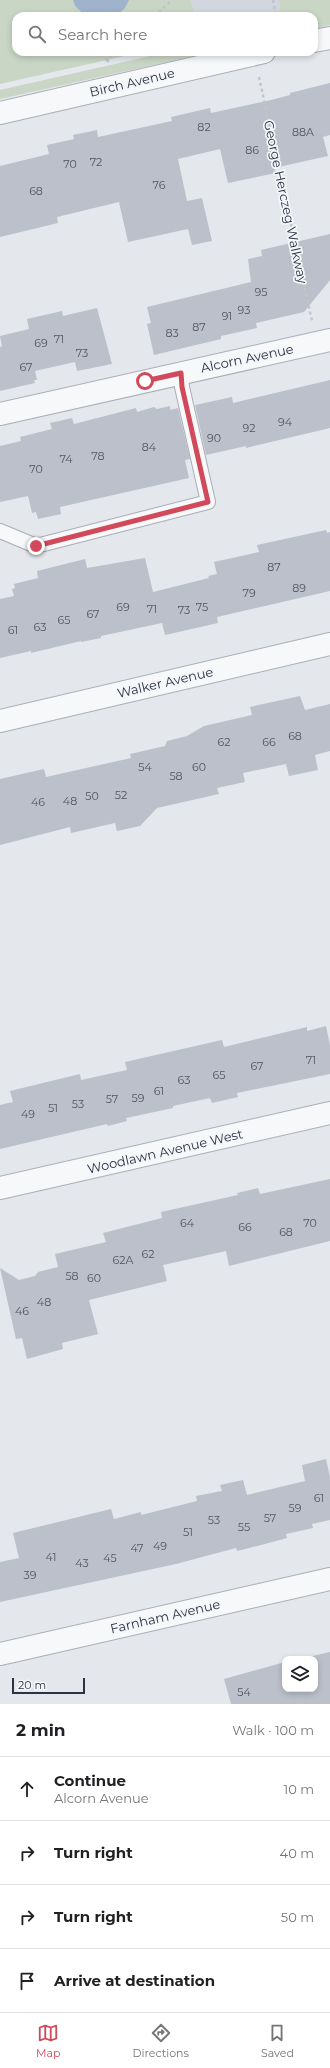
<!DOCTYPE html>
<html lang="en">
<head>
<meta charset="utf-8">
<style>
	:root { --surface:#fff; --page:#f6f6f6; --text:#202124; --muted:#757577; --line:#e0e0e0; --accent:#d1495b }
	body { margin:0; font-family:Montserrat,sans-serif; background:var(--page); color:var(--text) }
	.controls { position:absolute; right:12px; bottom:12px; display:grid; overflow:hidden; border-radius:8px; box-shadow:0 2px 6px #0003 }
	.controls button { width:36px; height:36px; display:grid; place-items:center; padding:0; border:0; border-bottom:1px solid var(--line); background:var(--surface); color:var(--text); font:20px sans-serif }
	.scale { position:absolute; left:12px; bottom:10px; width:73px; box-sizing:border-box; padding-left:4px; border:2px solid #2b3445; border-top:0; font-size:11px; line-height:14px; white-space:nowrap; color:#2b3445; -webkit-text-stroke:3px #f4f6f9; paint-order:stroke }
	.stop { position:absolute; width:12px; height:12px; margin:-9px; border:3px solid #d1495b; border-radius:50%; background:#fff }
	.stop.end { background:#d1495b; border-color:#fff; box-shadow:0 1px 4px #0008 }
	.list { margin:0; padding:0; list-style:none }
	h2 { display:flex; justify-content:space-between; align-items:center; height:52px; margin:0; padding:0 16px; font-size:17px }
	h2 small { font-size:13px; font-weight:400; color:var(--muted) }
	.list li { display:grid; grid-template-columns:26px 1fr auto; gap:12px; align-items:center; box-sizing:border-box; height:64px; padding:0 16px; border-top:1px solid var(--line) }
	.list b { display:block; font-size:15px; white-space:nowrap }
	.list p { margin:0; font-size:13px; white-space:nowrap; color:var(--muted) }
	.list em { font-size:13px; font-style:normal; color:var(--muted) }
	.icon { flex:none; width:22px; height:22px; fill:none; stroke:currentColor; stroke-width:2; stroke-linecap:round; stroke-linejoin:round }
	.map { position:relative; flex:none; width:330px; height:1704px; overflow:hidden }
	.search { position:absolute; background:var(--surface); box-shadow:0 2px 6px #0003; left:12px; right:12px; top:12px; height:44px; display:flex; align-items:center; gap:10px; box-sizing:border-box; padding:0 14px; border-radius:12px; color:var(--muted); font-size:15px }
	.sheet { height:308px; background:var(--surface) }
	nav { display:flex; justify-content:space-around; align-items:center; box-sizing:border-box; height:56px; border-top:1px solid var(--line); background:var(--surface); font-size:11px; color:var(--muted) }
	nav a { display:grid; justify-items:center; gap:2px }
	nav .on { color:var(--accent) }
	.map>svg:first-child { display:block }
	.built { fill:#d2d6de }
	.green { fill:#c9d6c5 }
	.water { fill:#9fb4cc }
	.building { fill:#bbc0ca }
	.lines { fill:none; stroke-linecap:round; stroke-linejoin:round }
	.service-casing { stroke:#a9aeb7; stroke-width:16 }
	.minor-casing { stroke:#a9aeb7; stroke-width:24 }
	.path { stroke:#c2c5cb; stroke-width:2.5; stroke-dasharray:3 3; stroke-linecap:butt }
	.service { stroke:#f7f8fa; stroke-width:14 }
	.minor { stroke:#f7f8fa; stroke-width:22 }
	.route { stroke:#d1495b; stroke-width:5 }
	.labels { text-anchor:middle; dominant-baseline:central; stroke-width:3.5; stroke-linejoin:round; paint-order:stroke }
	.number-label { font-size:11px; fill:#4f5766 }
	.street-label { font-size:13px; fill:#2b3445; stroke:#f4f6f9 }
</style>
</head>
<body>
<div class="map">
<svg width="330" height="1704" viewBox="0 0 330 1704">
	<rect width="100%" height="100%" fill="#e4e7ec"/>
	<path class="built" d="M191 0H330V25L314 29V16H195Z"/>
	<path class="green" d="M0 0H191L195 16H16V52H142L0 84Z
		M279 0H330V25L314 29V16H281Z
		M168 52H212L0 99V90Z"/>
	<path class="water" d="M73 0H129L125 8 116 16H86L75 6Z"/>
	<path class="building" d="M330 83V135L323 137 328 156 274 168 276 173 228 183 220 149 178 159 187 201 202 198 212 241 192 245 188 229 128 242 119 202 57 217 58 223 0 237V166L49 154 47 145 74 139 73 135 97 130 98 137 172 121 171 117 210 108 211 113 271 100 290 95V93Z
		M330 234V280L304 312 256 323 257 328 221 336V339L154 355 147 324 151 323 147 307 251 282 248 259 262 256 261 250Z
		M97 308 112 364 77 371 75 362 35 371 37 380H34L35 383 0 391V347L2 346 0 336 29 329 27 319 62 311 63 316Z
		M330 380V428L246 448V446L206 455 195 405 232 397 233 403Z
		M170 406V410L178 408 190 459 185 460 189 478 60 507 61 514 38 519 36 512 32 513 28 496 0 502V446L21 441 20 437 52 429 50 423 72 418 74 424 136 408 137 412 154 407 157 409Z
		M326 530 327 533 330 532V591L217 617 218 623 165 635 162 623 101 636V638L81 642V641L31 653V651L0 658V599L14 596 12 589 15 588 14 584 38 578 37 571 85 559 87 568 145 558 153 592 209 578 208 576 217 574 214 562 259 552 257 545Z
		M300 696 305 710 330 704V751L315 755 318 770 289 776 286 764 243 773 245 782 217 788 219 794 157 808 140 826 117 831 115 823 71 833 70 827 0 845V779L44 769 46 777 131 758 130 754 165 746 167 741 187 736 204 726 252 715 250 707Z
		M326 1026 330 1045V1074L237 1093 238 1097 212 1103 210 1098 173 1106V1108L126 1118 127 1121 108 1126 107 1124 0 1149V1105L13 1102 10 1091 80 1074 81 1080 127 1070 125 1062 222 1040 224 1047 307 1027V1031Z
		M330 1179V1241L229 1266 226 1251 163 1265 167 1281 89 1300 98 1334 62 1343 63 1349 27 1359 22 1338 16 1339 0 1268 19 1280 35 1276 38 1272 58 1267 55 1254 106 1242 103 1233 162 1218 161 1212 238 1195 237 1193 258 1188 260 1194Z
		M326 1459 330 1477V1520L312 1524 313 1528 286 1534 287 1538 261 1545 237 1551 236 1548 176 1564 0 1602V1562L19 1558 13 1533 111 1509 114 1519 141 1512V1515L197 1501 196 1496 222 1491 220 1485 243 1480 247 1495 305 1481 302 1465Z
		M330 1652V1704H231L224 1679 285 1662V1689H315V1659H299Z"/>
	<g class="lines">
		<defs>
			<path id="service" d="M0 531 36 546 208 502 182 387 181 373"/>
			<path id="minor" d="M314 41 330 38
				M0 113 264 52
				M0 414 330 340
				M0 721 330 644
				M0 1188 330 1113
				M0 1654 330 1579"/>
		</defs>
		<use href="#service" class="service-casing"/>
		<use href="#minor" class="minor-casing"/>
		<path class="path" d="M273 0 276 16
			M154 16 172 0
			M105 52 107 61
			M107 62 113 52
			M259 77 312 321"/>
		<use href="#service" class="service"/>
		<use href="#minor" class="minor"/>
	</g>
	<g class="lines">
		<path class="route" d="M36 546 208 502 182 387 181 373 145 381"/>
	</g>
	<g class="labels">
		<g class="number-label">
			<text x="204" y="127">82</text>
			<text x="303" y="132">88A</text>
			<text x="252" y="150">86</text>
			<text x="96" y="162">72</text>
			<text x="70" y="164">70</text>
			<text x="159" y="185">76</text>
			<text x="36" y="191">68</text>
			<text x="261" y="292">95</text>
			<text x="244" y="310">93</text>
			<text x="227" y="316">91</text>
			<text x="199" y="327">87</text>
			<text x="172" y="333">83</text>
			<text x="59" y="339">71</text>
			<text x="41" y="343">69</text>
			<text x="82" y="353">73</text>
			<text x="26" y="367">67</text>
			<text x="285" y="422">94</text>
			<text x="249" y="428">92</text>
			<text x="214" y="438">90</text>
			<text x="149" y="447">84</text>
			<text x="98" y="456">78</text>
			<text x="66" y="459">74</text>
			<text x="36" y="469">70</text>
			<text x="274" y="567">87</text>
			<text x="299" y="588">89</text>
			<text x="249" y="593">79</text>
			<text x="123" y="607">69</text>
			<text x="202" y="607">75</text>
			<text x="152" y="609">71</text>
			<text x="184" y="610">73</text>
			<text x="93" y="614">67</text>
			<text x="64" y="620">65</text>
			<text x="40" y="627">63</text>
			<text x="13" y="630">61</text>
			<text x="295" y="736">68</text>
			<text x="224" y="742">62</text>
			<text x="269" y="742">66</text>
			<text x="145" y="767">54</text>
			<text x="199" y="767">60</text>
			<text x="176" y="776">58</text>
			<text x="121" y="795">52</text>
			<text x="92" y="796">50</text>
			<text x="70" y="801">48</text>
			<text x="38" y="802">46</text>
			<text x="311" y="1060">71</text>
			<text x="257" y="1066">67</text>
			<text x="219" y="1075">65</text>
			<text x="184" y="1080">63</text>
			<text x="159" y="1091">61</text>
			<text x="138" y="1098">59</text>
			<text x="112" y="1099">57</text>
			<text x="78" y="1104">53</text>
			<text x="53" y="1108">51</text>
			<text x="28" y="1114">49</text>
			<text x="187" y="1223">64</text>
			<text x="310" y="1223">70</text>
			<text x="245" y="1227">66</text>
			<text x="286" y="1232">68</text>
			<text x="148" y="1254">62</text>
			<text x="123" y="1260">62A</text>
			<text x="72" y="1276">58</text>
			<text x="94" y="1278">60</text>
			<text x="44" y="1302">48</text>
			<text x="22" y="1311">46</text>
			<text x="319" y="1498">61</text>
			<text x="295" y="1508">59</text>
			<text x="270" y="1518">57</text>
			<text x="214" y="1520">53</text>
			<text x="244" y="1527">55</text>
			<text x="188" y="1532">51</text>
			<text x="160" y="1546">49</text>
			<text x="137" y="1548">47</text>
			<text x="51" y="1557">41</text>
			<text x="110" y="1558">45</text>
			<text x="82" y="1563">43</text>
			<text x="30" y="1575">39</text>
			<text x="244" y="1692">54</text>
		</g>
		<g class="street-label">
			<text transform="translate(132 82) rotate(-13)">Birch Avenue</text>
			<text transform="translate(286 202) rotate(78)">George Herczeg Walkway</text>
			<text transform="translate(247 358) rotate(-12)">Alcorn Avenue</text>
			<text transform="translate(165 682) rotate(-13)">Walker Avenue</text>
			<text transform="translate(165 1151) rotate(-13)">Woodlawn Avenue West</text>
			<text transform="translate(165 1616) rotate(-13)">Farnham Avenue</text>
		</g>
	</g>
</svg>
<div class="controls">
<button><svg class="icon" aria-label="layers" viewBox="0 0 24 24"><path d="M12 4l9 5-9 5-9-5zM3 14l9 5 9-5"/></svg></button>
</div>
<div class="scale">20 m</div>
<div class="stop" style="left:145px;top:381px"></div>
<div class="stop end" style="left:36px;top:546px"></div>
<div class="search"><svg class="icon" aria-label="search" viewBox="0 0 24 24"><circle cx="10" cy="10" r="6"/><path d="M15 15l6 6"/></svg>Search here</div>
</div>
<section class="sheet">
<h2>2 min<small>Walk · 100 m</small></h2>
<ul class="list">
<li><svg class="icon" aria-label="ahead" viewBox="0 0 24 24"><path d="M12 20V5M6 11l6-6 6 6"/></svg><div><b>Continue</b><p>Alcorn Avenue</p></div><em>10 m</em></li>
<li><svg class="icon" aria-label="right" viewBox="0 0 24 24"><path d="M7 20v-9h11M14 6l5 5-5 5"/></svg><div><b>Turn right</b></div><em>40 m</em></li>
<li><svg class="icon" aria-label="right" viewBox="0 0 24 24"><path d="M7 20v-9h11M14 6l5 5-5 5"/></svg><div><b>Turn right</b></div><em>50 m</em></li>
<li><svg class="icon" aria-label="arrive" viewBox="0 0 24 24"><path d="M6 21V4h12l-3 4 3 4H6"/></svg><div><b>Arrive at destination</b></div></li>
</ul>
</section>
<nav>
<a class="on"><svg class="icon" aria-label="map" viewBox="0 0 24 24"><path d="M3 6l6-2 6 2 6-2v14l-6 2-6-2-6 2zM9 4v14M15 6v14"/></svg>Map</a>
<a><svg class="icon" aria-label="directions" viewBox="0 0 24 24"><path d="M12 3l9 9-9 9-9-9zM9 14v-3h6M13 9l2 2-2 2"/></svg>Directions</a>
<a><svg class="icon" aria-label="saved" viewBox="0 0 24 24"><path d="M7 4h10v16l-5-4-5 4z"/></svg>Saved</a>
</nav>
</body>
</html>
